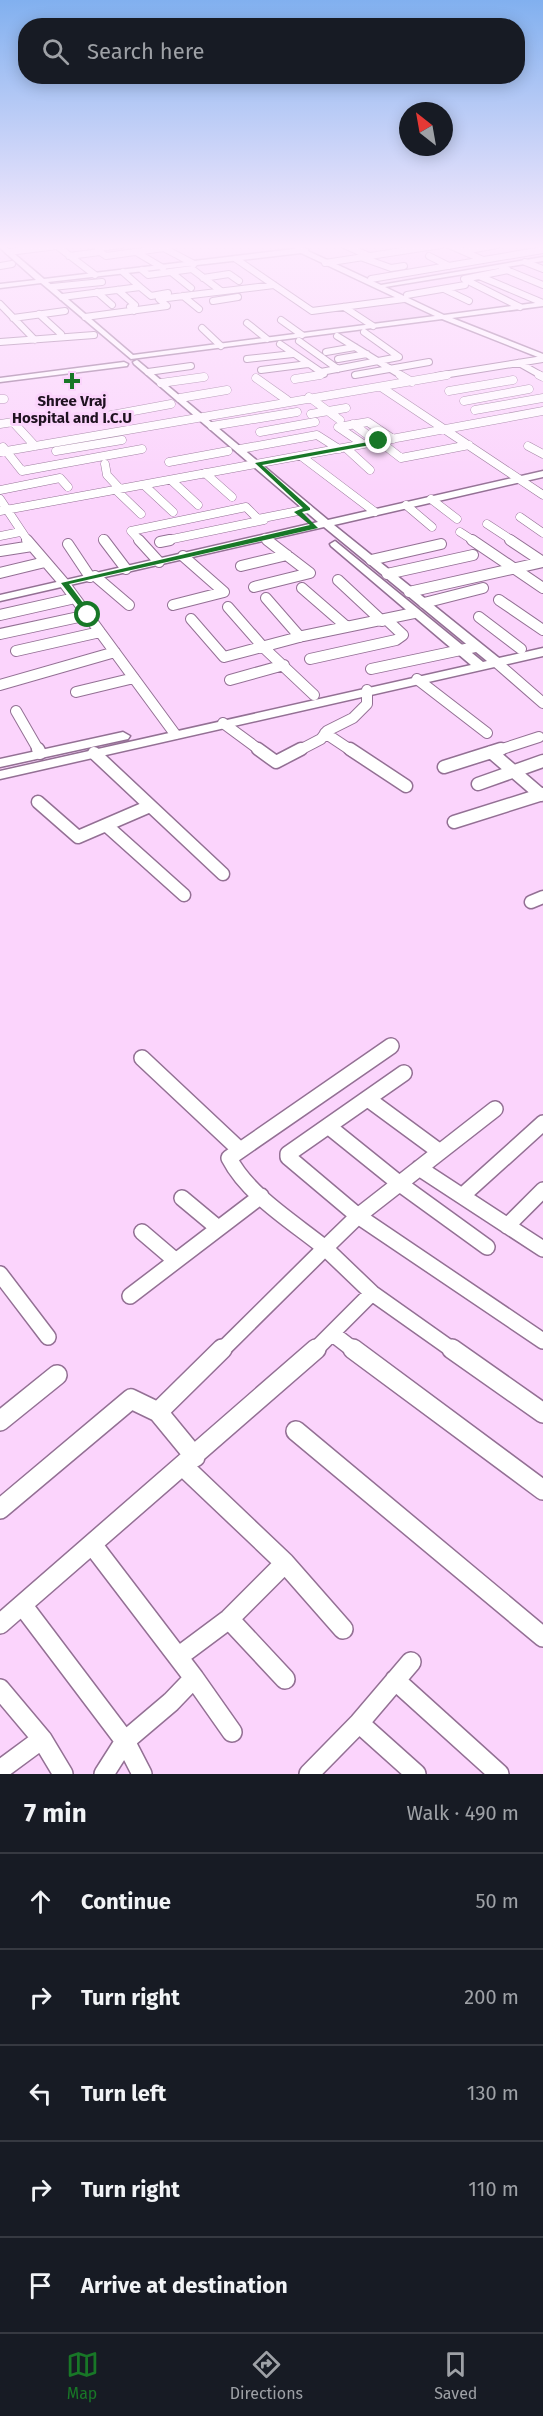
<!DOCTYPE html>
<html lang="en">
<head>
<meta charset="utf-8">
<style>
	:root { --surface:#171b24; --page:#242831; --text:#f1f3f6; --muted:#9ea1a6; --line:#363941; --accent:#187727 }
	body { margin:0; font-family:"Fira Sans",sans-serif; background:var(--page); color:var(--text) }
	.compass { position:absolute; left:399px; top:102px; width:54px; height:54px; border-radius:50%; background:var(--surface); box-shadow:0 3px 15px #0003; rotate:329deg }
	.stop { position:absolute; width:18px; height:18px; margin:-14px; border:4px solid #187727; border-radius:50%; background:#fff }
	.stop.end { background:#187727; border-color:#fff; box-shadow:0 2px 6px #0008 }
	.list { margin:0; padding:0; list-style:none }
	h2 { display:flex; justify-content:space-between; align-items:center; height:78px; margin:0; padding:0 24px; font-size:26px }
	h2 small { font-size:20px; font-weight:400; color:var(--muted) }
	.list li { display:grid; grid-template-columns:39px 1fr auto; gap:18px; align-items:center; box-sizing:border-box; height:96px; padding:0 24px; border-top:2px solid var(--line) }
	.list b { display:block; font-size:22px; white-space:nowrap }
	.list em { font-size:20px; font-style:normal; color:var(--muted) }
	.icon { flex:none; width:33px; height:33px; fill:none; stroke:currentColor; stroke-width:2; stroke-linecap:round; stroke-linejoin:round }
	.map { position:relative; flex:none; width:543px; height:1774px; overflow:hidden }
	.search { position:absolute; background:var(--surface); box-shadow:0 3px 15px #0003; left:18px; right:18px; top:18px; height:66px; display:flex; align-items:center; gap:15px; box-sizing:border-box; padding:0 21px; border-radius:24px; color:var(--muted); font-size:22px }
	.sheet { height:558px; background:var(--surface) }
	nav { display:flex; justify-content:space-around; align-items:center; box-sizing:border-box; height:84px; border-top:2px solid var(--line); background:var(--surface); font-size:16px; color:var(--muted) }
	nav a { display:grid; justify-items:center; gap:3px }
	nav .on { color:var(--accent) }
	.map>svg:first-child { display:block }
	.built { fill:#f3c7f4 }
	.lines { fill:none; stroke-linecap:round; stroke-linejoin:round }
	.minor-far5-casing { stroke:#937094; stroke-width:8 }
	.minor-far4-casing { stroke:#937094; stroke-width:9 }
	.minor-far3-casing { stroke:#937094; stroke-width:12 }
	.minor-far2-casing { stroke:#937094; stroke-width:15 }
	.minor-far1-casing { stroke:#937094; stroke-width:18 }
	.minor-casing { stroke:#937094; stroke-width:22 }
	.tertiary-casing { stroke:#937094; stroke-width:3 }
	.minor-far5 { stroke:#fff; stroke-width:6 }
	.minor-far4 { stroke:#fff; stroke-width:8 }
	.minor-far3 { stroke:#fff; stroke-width:10 }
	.minor-far2 { stroke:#fff; stroke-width:12 }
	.minor-far1 { stroke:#fff; stroke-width:15 }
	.minor { stroke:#fff; stroke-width:19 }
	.tertiary { fill:#fff; fill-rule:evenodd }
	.route { fill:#187727 }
	.poi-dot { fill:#187727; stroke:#fbd4fc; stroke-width:2 }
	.labels { text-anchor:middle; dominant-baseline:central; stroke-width:6; stroke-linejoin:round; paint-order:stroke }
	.far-poi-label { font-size:15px; font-weight:bold; fill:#1f1220; stroke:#fbd4fc }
</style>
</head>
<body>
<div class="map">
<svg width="543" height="1774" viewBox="0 0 543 1774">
	<rect width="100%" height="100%" fill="#fbd4fc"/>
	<path class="built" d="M404 300 429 315 372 323 348 307Z"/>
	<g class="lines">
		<defs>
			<path id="minor-far5" d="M158 245 194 264
				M344 245 369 256
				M449 245 483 260
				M98 248 121 245
				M464 251 497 245
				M9 252 57 246 95 275
				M136 252 163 268
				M69 256 100 252 106 256 164 248
				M429 256 449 266
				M363 258 391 268 404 266
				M236 259 312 311 404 299
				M525 262 543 269
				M325 263 441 245
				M0 266 12 264
				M502 268 543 285
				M142 270 148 275 192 269 221 291
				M508 270 464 279 520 307
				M123 272 140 287
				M171 272 191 288
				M479 276 543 303
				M203 278 229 274 239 281
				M371 279 543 250
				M52 287 102 282
				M444 289 469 301
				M118 290 135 305 130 307 134 311
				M97 292 112 305
				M407 295 465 285
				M183 296 199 309
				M62 297 140 287 151 296 168 293
				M213 301 238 297
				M0 304 35 340
				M344 307 373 326
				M39 314 61 334
				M85 317 167 306 159 299 274 285
				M13 318 65 311
				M281 320 302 335
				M247 323 267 339
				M202 328 221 346
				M337 336 402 376
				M299 341 338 369
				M0 342 94 335
				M280 344 321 372 399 357 364 332
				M326 352 355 347
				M247 359 293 354
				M338 359 367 354
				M519 363 542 376
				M261 370 308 364
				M148 372 191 366
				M355 375 429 362
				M312 376 324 374 322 373
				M437 376 543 359"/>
			<path id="minor-far4" d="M400 375 412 382
				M539 375 543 377
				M256 378 287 400
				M295 379 320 375
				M161 383 204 377
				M381 387 543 495
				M449 391 513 380
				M309 397 340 420
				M180 398 227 390
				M0 399H4
				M464 401 529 389
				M475 410 543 398
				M311 414 346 408
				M101 417 171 404
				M0 424 13 422 35 446
				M353 424 377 442
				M212 426 297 412
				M260 432 315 422
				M379 441 401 458 469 445
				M363 444 338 427 368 422 393 439
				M528 446 543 454
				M3 447 22 471 142 449
				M346 448 370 470
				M240 449 317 435 339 449
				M56 451 122 440
				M0 452 447 375
				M301 456 375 512
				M169 462 228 451
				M105 464 107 475 120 489
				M205 473 232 497
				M171 480 198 505
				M144 485 173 512
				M0 490 60 478 68 487
				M116 490 141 514
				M0 499 28 541
				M431 499 457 519
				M406 505 432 527
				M0 511 543 411
				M520 517 543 533
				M487 524 513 541
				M460 532 474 541
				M0 536 20 532
				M265 538 269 541
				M103 539 105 541
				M140 541 131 531 246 507 258 519 308 509
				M163 541 264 520"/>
			<path id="minor-far3" d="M27 540 64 583 175 734
				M104 540 126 569
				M139 540 159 562
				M472 540 543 588
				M510 540 543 562
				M160 542 170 540
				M68 544 90 577
				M0 551 32 546
				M371 560 441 544
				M241 566 287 555
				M0 573 45 562
				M387 574 473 555
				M95 576 129 605
				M338 580 382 621
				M254 587 310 573 267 540
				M302 588 347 627
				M409 592 543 562
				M266 598 300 637
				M499 600 543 630
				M424 603 483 588
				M173 605 224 592 183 556
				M228 607 263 647 314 695
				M0 615 75 598
				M479 617 521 649
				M191 619 224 657 303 636 414 613
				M0 634 88 615
				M16 651 100 632
				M310 659 396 640 403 635 387 620
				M496 662 543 703
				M371 669 475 647
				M417 679 487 733
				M230 680 284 665
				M0 685 115 652
				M76 692 134 678
				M16 711 39 751
				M223 723 261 751
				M325 733 352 751
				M298 751 321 739 327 731 353 718 367 704V690
				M496 751 539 737"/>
			<path id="minor-far2" d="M38 749 40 753
				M258 749 276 762 301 749
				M350 749 406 786
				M491 752 541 795
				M94 753 223 874
				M444 767 501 749
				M478 784 543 761
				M38 802 78 837 150 806
				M454 822 543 794
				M107 826 184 895
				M531 902 543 897"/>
			<path id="minor-far1" d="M142 1058 240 1150
				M404 1073 288 1154V1157L358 1216 543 1341
				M368 1099 440 1152
				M328 1126 400 1184 487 1247
				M419 1168 543 1249
				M462 1196 543 1123
				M182 1198 218 1228
				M507 1226 543 1190
				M142 1232 176 1261
				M0 1274 48 1337
				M130 1296 261 1196
				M333 1334 355 1351
				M221 1351 325 1248C293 1222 248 1195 229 1158L391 1046
				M314 1351 372 1293
				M454 1351 372 1293 325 1248 358 1216 495 1109"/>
			<path id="minor" d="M353 1349 543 1490
				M452 1349 543 1413
				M158 1412 222 1349
				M0 1421 57 1375
				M296 1431 543 1637
				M0 1509 131 1399 158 1412 195 1457
				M94 1547 194 1678 171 1702 125 1741 104 1774
				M285 1563 343 1629
				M23 1606 125 1741 142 1774
				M229 1619 285 1679
				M0 1624 316 1349
				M178 1657 229 1619 285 1563 184 1467
				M194 1678 232 1732
				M395 1680 499 1774
				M0 1689 42 1739 63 1774
				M359 1723 416 1774
				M0 1770 42 1739
				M309 1774 359 1723 411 1662"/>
			<path id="tertiary" d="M0 245H4L44 279 294 249 296 246 308 249V251L381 285 543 257V261L385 287 444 315 543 302V306L452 318 543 354V359L442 319 131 359 41 283 0 288V284L36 280 0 248ZM301 253 435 316 133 355 48 282Z
				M137 360 328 520 543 471V477L334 525 499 658 543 648V656L0 779V771L471 665 331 546 330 544 335 541 483 662 487 661 324 527 0 601V595L318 522 134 364 133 362Z
				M124 362 128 364 127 366 0 382V378Z
				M123 732 130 736 128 739 0 767V759Z"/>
		</defs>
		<use href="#minor-far5" class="minor-far5-casing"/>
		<use href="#minor-far4" class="minor-far4-casing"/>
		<use href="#minor-far3" class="minor-far3-casing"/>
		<use href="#minor-far2" class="minor-far2-casing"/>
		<use href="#minor-far1" class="minor-far1-casing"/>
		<use href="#minor" class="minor-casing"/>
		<use href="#tertiary" class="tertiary-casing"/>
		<use href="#minor-far5" class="minor-far5"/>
		<use href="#minor-far4" class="minor-far4"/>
		<use href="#minor-far3" class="minor-far3"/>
		<use href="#minor-far2" class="minor-far2"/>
		<use href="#minor-far1" class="minor-far1"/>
		<use href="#minor" class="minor"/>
		<use href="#tertiary" class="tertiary"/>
	</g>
	<linearGradient id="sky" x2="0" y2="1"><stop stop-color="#81b0ef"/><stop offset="0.5" stop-color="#fdecfe"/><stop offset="1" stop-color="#fdecfe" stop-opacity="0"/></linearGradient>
	<rect width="543" height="493" fill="url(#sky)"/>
	<path class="route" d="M379 440 381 443 262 465 310 508V510L302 512 318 528 69 584 92 615 88 618 61 583 310 525 294 512 303 508 255 463Z"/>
	<path class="poi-dot" d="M69 372h6v6h6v6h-6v6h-6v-6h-6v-6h6z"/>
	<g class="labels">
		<g class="far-poi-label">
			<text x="72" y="401">Shree Vraj<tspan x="72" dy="17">Hospital and I.C.U</tspan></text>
		</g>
	</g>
</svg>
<svg class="compass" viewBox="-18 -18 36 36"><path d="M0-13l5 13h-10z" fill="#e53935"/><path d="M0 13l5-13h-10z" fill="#9ea1a6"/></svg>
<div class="stop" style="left:88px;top:615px"></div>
<div class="stop end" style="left:379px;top:441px"></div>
<div class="search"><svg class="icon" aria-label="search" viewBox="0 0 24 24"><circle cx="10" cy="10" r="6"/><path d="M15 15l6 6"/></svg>Search here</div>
</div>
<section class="sheet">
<h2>7 min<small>Walk · 490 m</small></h2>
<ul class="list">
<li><svg class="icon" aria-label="ahead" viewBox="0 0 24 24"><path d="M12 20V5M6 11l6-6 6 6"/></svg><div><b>Continue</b></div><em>50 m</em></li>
<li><svg class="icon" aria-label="right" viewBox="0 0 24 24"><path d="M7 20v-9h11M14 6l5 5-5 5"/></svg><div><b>Turn right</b></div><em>200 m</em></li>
<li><svg class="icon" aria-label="left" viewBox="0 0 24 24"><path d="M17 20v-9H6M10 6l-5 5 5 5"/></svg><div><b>Turn left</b></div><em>130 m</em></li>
<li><svg class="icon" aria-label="right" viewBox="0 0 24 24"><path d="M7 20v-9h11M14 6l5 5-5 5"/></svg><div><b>Turn right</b></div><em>110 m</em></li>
<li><svg class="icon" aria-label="arrive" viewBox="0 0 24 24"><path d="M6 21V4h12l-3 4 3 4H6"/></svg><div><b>Arrive at destination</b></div></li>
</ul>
</section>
<nav>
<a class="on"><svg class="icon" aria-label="map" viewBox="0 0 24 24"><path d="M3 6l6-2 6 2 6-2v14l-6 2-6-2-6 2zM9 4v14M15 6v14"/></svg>Map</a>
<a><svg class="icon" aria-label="directions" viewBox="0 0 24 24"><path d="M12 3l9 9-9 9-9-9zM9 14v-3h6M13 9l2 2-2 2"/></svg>Directions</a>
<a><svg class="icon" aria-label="saved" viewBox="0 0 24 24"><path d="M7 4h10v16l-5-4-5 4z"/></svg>Saved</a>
</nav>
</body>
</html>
